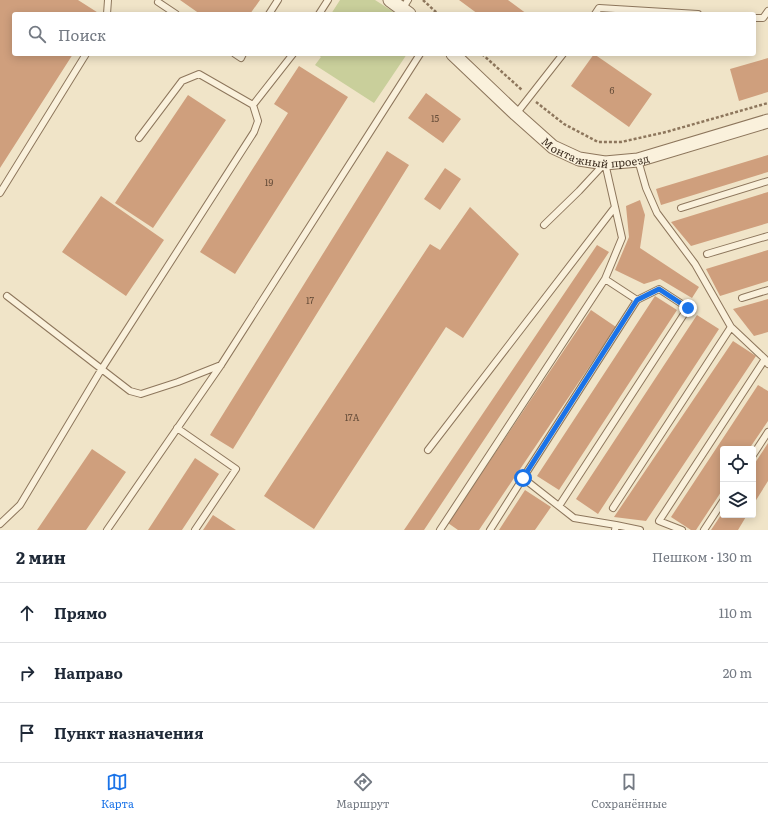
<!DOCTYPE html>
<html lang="ru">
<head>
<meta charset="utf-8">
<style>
	:root { --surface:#fff; --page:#f2f2f3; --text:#1f2937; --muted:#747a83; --line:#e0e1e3; --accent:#1a73e8 }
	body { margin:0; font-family:Literata,serif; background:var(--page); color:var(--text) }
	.controls { position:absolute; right:12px; bottom:12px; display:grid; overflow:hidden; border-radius:4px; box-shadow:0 2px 10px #0003 }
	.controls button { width:36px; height:36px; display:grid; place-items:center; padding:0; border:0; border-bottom:1px solid var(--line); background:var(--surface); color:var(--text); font:20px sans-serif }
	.stop { position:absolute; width:12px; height:12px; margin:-9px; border:3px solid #1a73e8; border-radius:50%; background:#fff }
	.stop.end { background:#1a73e8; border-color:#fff; box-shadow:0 1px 4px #0008 }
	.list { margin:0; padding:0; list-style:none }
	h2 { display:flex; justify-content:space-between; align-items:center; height:52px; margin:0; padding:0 16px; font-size:17px }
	h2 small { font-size:13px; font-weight:400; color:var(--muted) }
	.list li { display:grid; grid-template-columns:26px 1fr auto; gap:12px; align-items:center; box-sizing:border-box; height:60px; padding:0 16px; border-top:1px solid var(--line) }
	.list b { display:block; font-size:15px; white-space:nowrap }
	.list em { font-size:13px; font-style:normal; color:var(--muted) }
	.icon { flex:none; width:22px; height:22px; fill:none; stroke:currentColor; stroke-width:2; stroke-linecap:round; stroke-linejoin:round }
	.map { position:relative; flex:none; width:768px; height:530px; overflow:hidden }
	.search { position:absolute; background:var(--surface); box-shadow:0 2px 10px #0003; left:12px; right:12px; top:12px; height:44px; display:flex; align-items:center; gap:10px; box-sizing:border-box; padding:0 14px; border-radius:4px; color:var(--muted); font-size:15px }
	.sheet { height:232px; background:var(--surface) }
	nav { display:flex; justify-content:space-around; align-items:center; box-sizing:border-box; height:56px; border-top:1px solid var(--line); background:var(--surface); font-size:11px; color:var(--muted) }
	nav a { display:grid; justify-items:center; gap:2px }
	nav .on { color:var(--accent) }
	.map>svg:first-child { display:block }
	.green { fill:#c9cf9b }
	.building { fill:#cf9f7d }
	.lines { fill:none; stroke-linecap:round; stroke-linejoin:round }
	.lane-casing { stroke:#8d765c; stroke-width:8 }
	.street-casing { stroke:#8d765c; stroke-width:15 }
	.path { stroke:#8d765c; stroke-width:2.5; stroke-dasharray:3 2; stroke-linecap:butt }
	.lane { stroke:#faf1dc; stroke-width:6 }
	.street { stroke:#faf1dc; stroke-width:13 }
	.route { stroke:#1a73e8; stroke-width:5 }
	.labels { text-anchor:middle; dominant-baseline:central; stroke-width:4; stroke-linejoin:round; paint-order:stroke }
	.number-label { font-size:9px; fill:#624a37 }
	.street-label { font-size:11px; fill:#3d2e20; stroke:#f7eed8 }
</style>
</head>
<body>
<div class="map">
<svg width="768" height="530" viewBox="0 0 768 530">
	<rect width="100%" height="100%" fill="#f0e4c8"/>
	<path class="green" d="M340 0H375L397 14H331Z
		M317 54H407L374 103 315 65 321 57Z"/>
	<path class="building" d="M0 0H78L100 14H14V54H73L0 168Z
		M180 0H260L250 14H200Z
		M459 0H508L527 14H478Z
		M594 54 652 94 629 127 571 86Z
		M768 58V92L739 101 730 69Z
		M299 66 348 97 235 274 200 252 288 113 274 104Z
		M426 93 461 119 443 143 408 118Z
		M188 95 226 120 153 228 115 203Z
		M387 151 409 165 233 449 210 435Z
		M768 155V172L661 205 656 189Z
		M445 168 461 179 440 210 424 199Z
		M768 192V223L691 246 671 222Z
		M101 196 164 240 126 296 62 252Z
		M640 200 645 215 640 248 699 287 692 298 660 279 644 284 615 270 629 237 626 206Z
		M470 207 519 254 463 338 446 327 314 529 264 496 430 244 440 250Z
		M597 245 609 252 424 530H404Z
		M768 250V281L720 296 706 269Z
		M655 296 677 310 559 490 537 476Z
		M768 299V332L754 336 733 309Z
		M591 310 616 327 479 530H458L448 523Z
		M697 315 719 329 598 514 576 499Z
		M733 341 756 356 646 521 614 517Z
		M758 385 768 391V421L749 449H723V489L696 530H691L671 517Z
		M768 443V481L753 505V466Z
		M92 449 126 472 86 530H37Z
		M195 458 219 474 182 530H148Z
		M525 490 551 507 535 530H499Z
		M723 512V515H747L738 530H711Z
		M213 515 236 530H203Z"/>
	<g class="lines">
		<defs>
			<path id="lane" d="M158 2 176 14
				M403 8 408 0
				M107 14 108 0
				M269 14 278 0
				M319 14 328 0
				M595 14 599 8 698 14
				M754 18H763L768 11
				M235 54 241 58 243 54
				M516 114 563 54
				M139 138 182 81 199 74 253 105 293 54
				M638 160 646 188 657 213 695 264 731 327 765 359 768 364
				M0 193 86 54
				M681 208 768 181
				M707 254 768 236
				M7 296 130 391 141 394 178 382 221 365
				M742 298 768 290
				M177 428 236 469 195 530
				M428 450 615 207 605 163 579 191 544 225
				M753 455 768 432
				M559 506 688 308 659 289 637 300 605 279
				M613 508 731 327
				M0 524 20 505 101 370 254 132 258 121 253 105
				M616 525 640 530
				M107 530 221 365 420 54
				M440 530 605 279 622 238 615 207
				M490 530 523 478
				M615 530 616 525 574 518 523 478 637 300
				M682 530 659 521 765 359
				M704 530 723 501"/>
			<g id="street">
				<path d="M390 0 409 14"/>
				<path id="s1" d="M453 54 516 114 553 147 579 159 605 163 638 160 768 121"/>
			</g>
		</defs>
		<use href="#lane" class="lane-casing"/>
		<use href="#street" class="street-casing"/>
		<path class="path" d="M423 0 438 14
			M482 54 522 90
			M536 102 564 124 598 142H621L666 132 768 103"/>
		<use href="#lane" class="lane"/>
		<use href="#street" class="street"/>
	</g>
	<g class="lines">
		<path class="route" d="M523 478 637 300 659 289 688 308"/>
	</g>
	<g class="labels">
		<g class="number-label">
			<text x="612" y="90">6</text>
			<text x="435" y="118">15</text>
			<text x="269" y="182">19</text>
			<text x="310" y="300">17</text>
			<text x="352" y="417">17А</text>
		</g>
		<g class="street-label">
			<text stroke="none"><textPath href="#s1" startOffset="180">Монтажный проезд</textPath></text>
		</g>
	</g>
</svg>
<div class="controls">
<button><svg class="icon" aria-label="locate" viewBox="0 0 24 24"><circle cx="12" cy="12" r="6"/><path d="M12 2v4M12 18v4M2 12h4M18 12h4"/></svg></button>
<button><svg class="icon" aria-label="layers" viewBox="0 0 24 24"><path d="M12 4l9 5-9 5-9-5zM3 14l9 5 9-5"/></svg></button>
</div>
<div class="stop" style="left:523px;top:478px"></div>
<div class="stop end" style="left:688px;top:308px"></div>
<div class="search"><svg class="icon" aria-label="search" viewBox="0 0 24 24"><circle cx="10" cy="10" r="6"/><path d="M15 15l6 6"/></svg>Поиск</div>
</div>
<section class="sheet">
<h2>2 мин<small>Пешком · 130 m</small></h2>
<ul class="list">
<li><svg class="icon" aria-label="ahead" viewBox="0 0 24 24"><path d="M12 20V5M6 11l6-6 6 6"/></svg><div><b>Прямо</b></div><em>110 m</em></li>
<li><svg class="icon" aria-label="right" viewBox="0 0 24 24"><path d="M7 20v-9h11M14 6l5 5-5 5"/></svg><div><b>Направо</b></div><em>20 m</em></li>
<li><svg class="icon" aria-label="arrive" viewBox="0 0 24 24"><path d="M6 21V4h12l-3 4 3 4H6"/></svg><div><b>Пункт назначения</b></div></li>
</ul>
</section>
<nav>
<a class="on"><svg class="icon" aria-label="map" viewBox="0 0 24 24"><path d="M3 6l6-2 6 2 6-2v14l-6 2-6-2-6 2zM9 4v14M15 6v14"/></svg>Карта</a>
<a><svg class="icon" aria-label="directions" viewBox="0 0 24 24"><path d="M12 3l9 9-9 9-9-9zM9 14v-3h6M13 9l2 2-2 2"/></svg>Маршрут</a>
<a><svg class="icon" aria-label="saved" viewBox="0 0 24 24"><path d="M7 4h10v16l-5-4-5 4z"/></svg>Сохранённые</a>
</nav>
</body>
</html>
